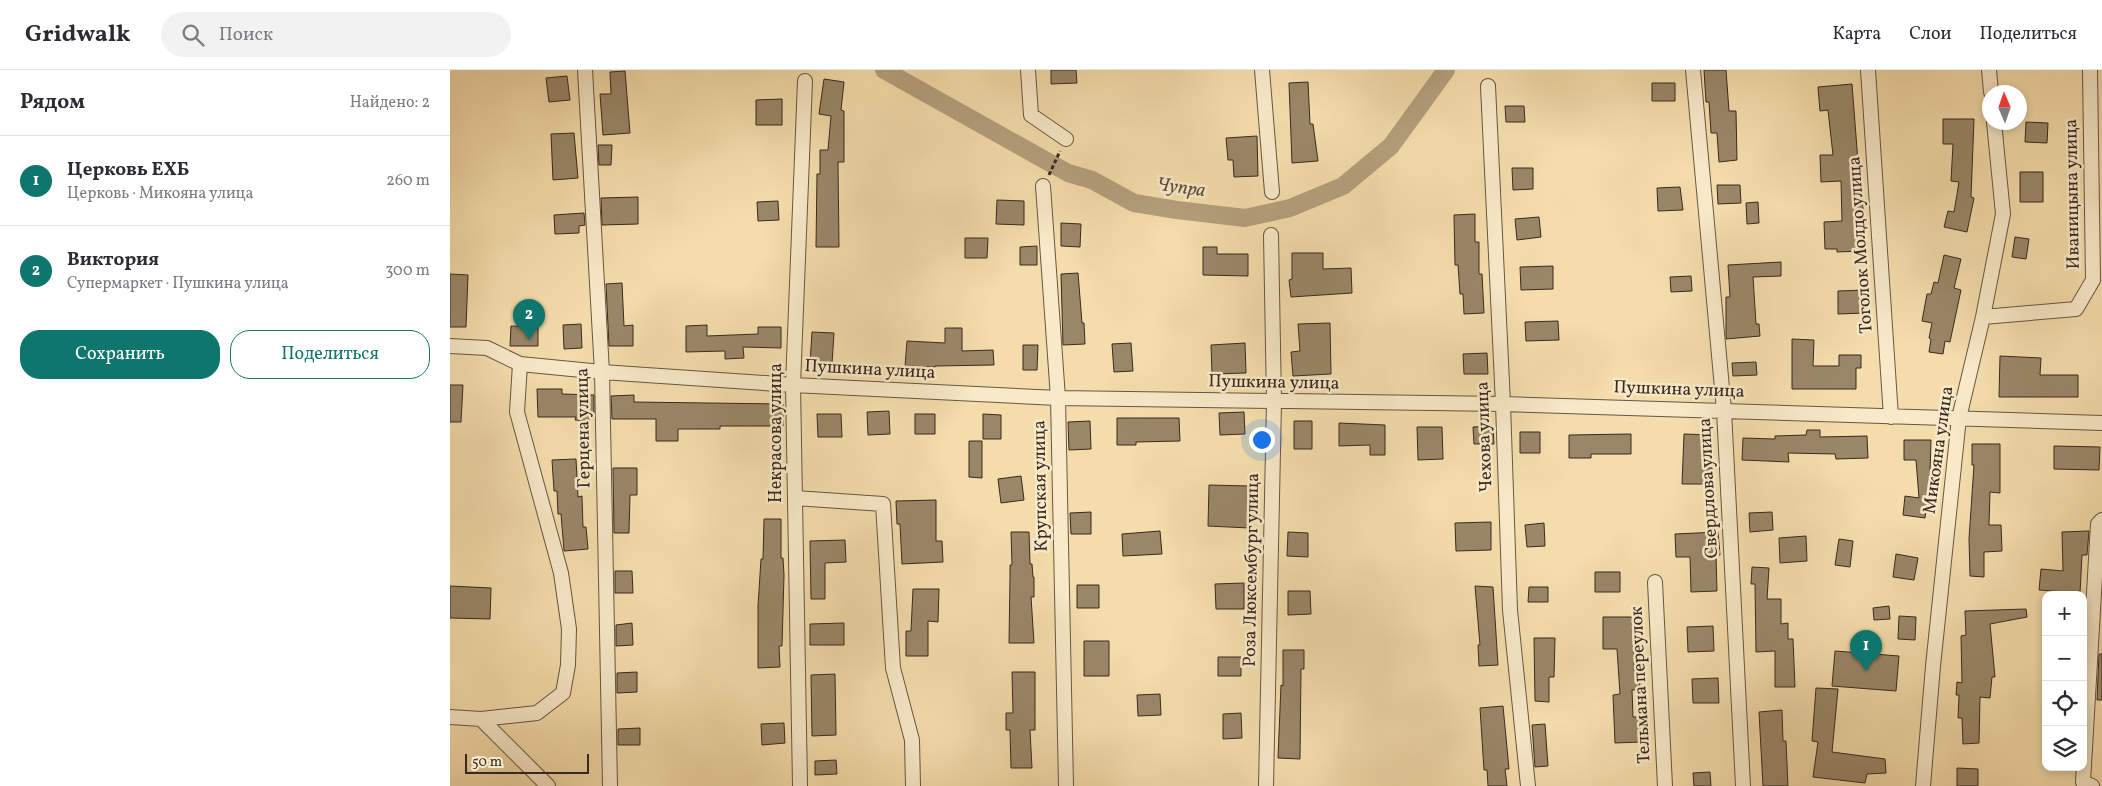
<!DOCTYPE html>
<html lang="ru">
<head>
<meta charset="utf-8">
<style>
	:root { --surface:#fff; --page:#f2f2f3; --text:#2b2b33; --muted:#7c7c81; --line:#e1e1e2; --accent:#0f766e }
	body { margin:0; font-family:Vollkorn,serif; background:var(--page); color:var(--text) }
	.controls { position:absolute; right:15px; bottom:15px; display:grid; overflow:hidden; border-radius:10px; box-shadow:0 2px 8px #0003 }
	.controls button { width:45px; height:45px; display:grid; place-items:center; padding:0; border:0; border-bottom:1px solid var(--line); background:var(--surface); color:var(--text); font:25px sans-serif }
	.compass { position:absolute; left:1532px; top:15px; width:45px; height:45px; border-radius:50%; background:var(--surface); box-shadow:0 2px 8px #0003; rotate:358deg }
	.scale { position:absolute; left:15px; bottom:12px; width:124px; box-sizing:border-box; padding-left:5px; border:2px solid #392920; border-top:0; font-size:14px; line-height:18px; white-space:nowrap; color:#392920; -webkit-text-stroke:4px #f8e9c8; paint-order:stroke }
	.you { position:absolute; left:811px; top:369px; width:18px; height:18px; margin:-12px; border:4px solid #fff; border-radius:50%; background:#1a73e8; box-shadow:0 0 0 8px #1a73e833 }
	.badge { display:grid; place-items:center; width:32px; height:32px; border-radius:50%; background:var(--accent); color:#fff; font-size:16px; font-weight:700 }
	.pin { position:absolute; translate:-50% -41px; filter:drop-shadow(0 1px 2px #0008) }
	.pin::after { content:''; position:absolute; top:26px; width:18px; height:15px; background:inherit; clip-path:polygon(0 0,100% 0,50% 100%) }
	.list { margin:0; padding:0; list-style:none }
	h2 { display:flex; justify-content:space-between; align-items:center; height:65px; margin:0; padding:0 20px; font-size:21px }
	h2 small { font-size:16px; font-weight:400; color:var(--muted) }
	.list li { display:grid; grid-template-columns:32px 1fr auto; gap:15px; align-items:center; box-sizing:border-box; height:90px; padding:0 20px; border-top:1px solid var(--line) }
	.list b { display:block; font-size:19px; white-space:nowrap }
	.list p { margin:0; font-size:16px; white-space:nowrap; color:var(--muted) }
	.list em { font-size:16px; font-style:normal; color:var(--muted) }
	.actions { display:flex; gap:10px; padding:15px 20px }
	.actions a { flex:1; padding:11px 0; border:1px solid var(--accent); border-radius:20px; text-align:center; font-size:18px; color:var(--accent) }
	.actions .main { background:var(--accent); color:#fff }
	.icon { flex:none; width:28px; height:28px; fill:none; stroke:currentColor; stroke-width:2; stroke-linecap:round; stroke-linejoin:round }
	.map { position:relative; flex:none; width:1652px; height:716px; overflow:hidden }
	header { display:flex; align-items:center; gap:30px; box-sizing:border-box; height:70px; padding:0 25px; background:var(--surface); border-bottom:1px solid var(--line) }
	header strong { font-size:24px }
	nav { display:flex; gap:28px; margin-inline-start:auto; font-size:18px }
	.search { width:350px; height:45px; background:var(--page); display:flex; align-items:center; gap:12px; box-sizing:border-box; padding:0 18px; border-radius:28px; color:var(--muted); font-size:19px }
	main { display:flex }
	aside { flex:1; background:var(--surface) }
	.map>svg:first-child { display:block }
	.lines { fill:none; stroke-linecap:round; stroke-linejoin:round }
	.canal { stroke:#b4a07c; stroke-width:18 }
	.building { fill:#9a8768; stroke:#392920 }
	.minor-casing { stroke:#685643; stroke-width:16 }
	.path { stroke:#392920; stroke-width:3; stroke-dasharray:4 2.5; stroke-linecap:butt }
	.minor { stroke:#f8e9c8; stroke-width:14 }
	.labels { text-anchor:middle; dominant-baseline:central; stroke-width:5; stroke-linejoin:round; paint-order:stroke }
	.street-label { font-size:18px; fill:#392920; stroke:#f8e9c8 }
	.water-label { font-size:19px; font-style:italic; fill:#5e4d3c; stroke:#f8e9c8 }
</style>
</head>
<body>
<header>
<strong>Gridwalk</strong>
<div class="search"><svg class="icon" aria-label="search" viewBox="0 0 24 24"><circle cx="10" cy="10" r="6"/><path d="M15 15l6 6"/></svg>Поиск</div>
<nav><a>Карта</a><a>Слои</a><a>Поделиться</a></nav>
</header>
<main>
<aside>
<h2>Рядом<small>Найдено: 2</small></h2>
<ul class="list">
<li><span class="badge">1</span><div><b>Церковь ЕХБ</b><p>Церковь · Микояна улица</p></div><em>260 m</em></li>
<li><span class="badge">2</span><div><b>Виктория</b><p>Супермаркет · Пушкина улица</p></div><em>300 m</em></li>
</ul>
<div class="actions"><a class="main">Сохранить</a><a>Поделиться</a></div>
</aside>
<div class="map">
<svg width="1652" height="716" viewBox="0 0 1652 716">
	<rect width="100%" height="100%" fill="#f4ddab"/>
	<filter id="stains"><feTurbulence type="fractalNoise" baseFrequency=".004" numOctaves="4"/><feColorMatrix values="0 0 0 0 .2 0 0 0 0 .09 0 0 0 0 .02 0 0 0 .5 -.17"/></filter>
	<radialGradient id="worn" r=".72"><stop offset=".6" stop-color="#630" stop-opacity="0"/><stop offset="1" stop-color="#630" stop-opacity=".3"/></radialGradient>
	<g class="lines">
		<path class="canal" d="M434 0 618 103 642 110 684 133 727 140 795 148 840 138 893 116 941 76 996 0"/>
	</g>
	<path class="building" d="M601 0H626L627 13 601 14Z
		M1254 0H1276L1279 41H1286L1287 90 1269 92 1267 63H1261L1259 32H1256Z
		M175 1 180 63 153 65 150 24H161L160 2Z
		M117 6 120 30 99 32 96 8Z
		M374 9 394 12 391 40 394 41V92H388L389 177H366L367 104H370V80H378L381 46 369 44Z
		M858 12 860 54H863L868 91 842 93 839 13Z
		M1202 13H1225V31H1202Z
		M1402 14 1410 118H1413V140H1410L1412 181 1387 182V179H1375L1374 152 1392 151 1391 111 1371 112 1370 85H1383L1378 40 1370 41 1368 17Z
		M332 29V55H306V30Z
		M1055 36H1074L1075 52H1056Z
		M1493 49H1524L1521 127 1524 128 1517 162 1494 157 1498 141 1504 142 1509 112 1501 111 1503 74H1493Z
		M1576 52 1598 53 1597 73 1575 72Z
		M124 63 128 108 103 110 101 64Z
		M807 66 808 106 784 107 783 90H778L776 68Z
		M148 75H162L161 95H149Z
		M1062 98H1083V119L1063 120Z
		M1570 102H1593V132H1570Z
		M1267 115H1290L1291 133 1268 134Z
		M1230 117 1233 140 1208 141 1207 118Z
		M188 127V154L152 155 151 128Z
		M547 130 574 131V155L546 154Z
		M328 131 329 150 308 151 307 132Z
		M1308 132 1309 153 1297 154 1296 133Z
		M134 143 135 155 129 156V163L105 164 104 145Z
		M1025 144V172H1029V204H1032L1034 243 1014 244 1013 224H1010L1008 195H1005L1004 145Z
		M1089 147 1091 167 1067 170 1065 149Z
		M611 153 631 154 630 177 611 176Z
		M1565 167 1579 169 1576 189 1562 187Z
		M515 168H538L537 188H515Z
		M587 176V195H570V177Z
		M753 177H767V184H798V206L753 205Z
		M842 183H873V199L901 198 902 223 841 227 839 210 842 209Z
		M1494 185 1511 189 1504 218 1511 220 1500 272 1495 271 1493 284 1479 282 1481 269 1479 268 1482 253 1472 251 1477 224H1481L1484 212 1488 213Z
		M1331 192V206L1303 207 1306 254H1309L1310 266 1276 269V227H1280L1278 195Z
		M1103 196V219L1071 220 1070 197Z
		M628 203 632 253H634L635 274 613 275 611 204Z
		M0 204 18 205 16 257H0Z
		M1241 206 1242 221 1221 222 1220 207Z
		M172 213 174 256 183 255V276H159L156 214Z
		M1415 220 1416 243 1388 244V221Z
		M1108 251 1109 270 1076 271 1075 252Z
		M880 253 881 304 843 306 841 282 850 281 848 254Z
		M131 254 132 278 114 279 113 255Z
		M257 255V266L308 264V257H331V278L293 277 294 288 275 289V281L236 282V256Z
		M61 256 88 257V276H60Z
		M495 258H512V281L543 280 544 295 485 296V297L455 296 457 271 495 273Z
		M362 262 384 263 382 294 360 293Z
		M1342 269 1364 270 1363 296H1389V285H1411V298H1406V319H1342Z
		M681 273 683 301 664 302 662 274Z
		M795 273 796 303 762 304 761 275Z
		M573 275H588L587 300H573Z
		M1037 283 1038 304H1014L1013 284Z
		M1550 286 1591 288 1590 305H1628V327H1549Z
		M1306 292 1307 305 1283 306 1282 293Z
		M0 315H13L11 352H0Z
		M87 319H112V324L144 325V348H139V351L125 350 126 347H88Z
		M184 325V332L333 334V356H270V359H228V371H206V349H162L161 326Z
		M439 341 440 364 418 365 417 342Z
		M794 342 795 364 770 365 769 343Z
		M367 344H391L392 367H368Z
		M465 344H485V364H465Z
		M533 344 551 345V369H533Z
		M667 348H729L730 371 686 372V375H667Z
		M640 351 641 379 619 380 618 352Z
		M844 351H862V379H844Z
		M889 353 935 355V385H920V375L889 376Z
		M1043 356 1044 374H1024L1023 357Z
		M967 357H992L993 389 968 390Z
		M1357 360H1370V367L1417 366 1418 388 1386 389 1385 384 1338 383 1339 392 1292 390 1293 368 1325 369V366L1356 365Z
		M1070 362H1090V383H1070Z
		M1181 364V384H1141V388H1119V365Z
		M1234 364 1260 365 1259 398H1262V414H1232Z
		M1454 370H1481L1480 403 1487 402 1488 416H1480L1479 440H1476L1475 448 1453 445 1455 426 1469 428 1466 390H1454Z
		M519 371H532V408L519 407Z
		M1522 374H1550V423L1540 422 1539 455H1551L1552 481 1534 482V507L1520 506 1519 469 1524 395H1522Z
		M1604 376 1650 377 1649 400 1604 399Z
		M126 389 128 427 132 426 133 457H136L138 479 114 481 111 444H108L107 421H104L102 390Z
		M163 398H187V425H180L179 463H164Z
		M571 406 574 430 551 433 548 409Z
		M759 415 800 416 799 458 758 456Z
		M486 430V471H492L493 492 452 494 450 454H447L446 431Z
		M641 442V464H621L620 443Z
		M1322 442 1323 460 1300 462 1299 443Z
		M314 449H331V488H333L334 505 332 576H329L330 597 308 598V536L311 489H313Z
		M1041 452V480L1006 481 1005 453Z
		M1094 453 1095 476 1077 477 1075 455Z
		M710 461 712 484 673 486 672 464Z
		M1639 461 1637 485H1632L1630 523 1589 520 1591 499 1613 501 1612 462Z
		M561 462H579L580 494H582L583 507H584V527H581L584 573H559L560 507V495H562Z
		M838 462 858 463V487L837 486Z
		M1268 462 1270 485H1266L1267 521 1241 522 1240 487H1226L1225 464Z
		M1356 466 1357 491 1330 493 1329 468Z
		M1389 469 1403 471 1400 497 1385 495Z
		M395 470 396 492 375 493V529H361L360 471Z
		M1446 484 1468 488 1464 510 1443 507Z
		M1302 497 1319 498 1317 529H1331V554L1338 553V569H1343L1345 617H1325V581L1306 582 1305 514H1301Z
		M165 501H182L183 523H165Z
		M1145 502H1170V522H1145Z
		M794 513V539H766L765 514Z
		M627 515H649V538H627Z
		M0 516 41 518 40 549 0 548Z
		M1025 516 1043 517 1048 595 1029 596 1028 575H1030Z
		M1079 517H1098V532H1078Z
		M463 519H489L488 552 478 551V586H456V561H461Z
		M838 521H860L861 544 838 545Z
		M1439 536 1440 549 1424 550 1423 538Z
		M1576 539 1577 547 1540 554 1545 607H1542L1540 628 1530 627 1529 673 1513 674 1512 648H1508L1509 625H1506L1507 612 1512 613 1511 566 1516 565 1515 541Z
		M1449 546 1466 547 1465 570 1448 569Z
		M1153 547H1188V566H1184V601L1189 600 1190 620H1182L1183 647H1190L1191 672 1165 673 1163 625 1170 624 1167 579H1153Z
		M182 553 183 575 166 576V555Z
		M394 553V575H360V554Z
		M1263 556 1264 581 1238 582 1237 557Z
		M1084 568H1105L1104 607H1099V632L1085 631Z
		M634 571H659V606H634Z
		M833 580H854V599H851L850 689 828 688 831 615 833 616Z
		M1385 581 1449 586 1446 621 1382 616Z
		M1649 584H1652V630H1647Z
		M768 587H791V606H768Z
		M187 602V622L167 623V603Z
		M562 602H585V660H580L582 698H561L560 660H556V643H563Z
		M385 604 386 665 362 666 361 605Z
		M1268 608 1269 633H1243L1242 609Z
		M1366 618 1388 619 1382 682 1435 689 1436 703 1417 704 1415 713 1363 707 1368 672 1362 671Z
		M710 624 711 645 688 646 687 625Z
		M1053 636 1059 699H1055L1057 716H1038L1037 700H1034L1030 638Z
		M1332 640 1333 671H1336L1338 716H1313L1309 642Z
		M791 643 792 668 773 669V644Z
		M334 653 335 673 312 675 311 654Z
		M1095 654 1098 696 1085 697 1082 655Z
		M190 658V675H168V659Z
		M386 690 387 704 365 705V691Z
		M1507 698 1528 699V716H1507Z
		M1260 702 1261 716H1244L1243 703Z"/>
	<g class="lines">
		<defs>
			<path id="minor" d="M135 0 152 302 160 716
				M578 0 581 45 616 69
				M812 0 822 122
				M1243 0 1274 340 1293 716
				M1418 0 1441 347
				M1539 0 1541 22
				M1038 16 1053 334 1060 540 1078 716
				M593 116 608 328 616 716
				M1533 247 1626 239 1643 210 1640 0
				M0 276 37 278 70 294 152 302 343 315 608 328 1053 334 1652 353
				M345 428 433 434 443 598 462 670 463 716
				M1205 512 1215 716
				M0 647 31 649 87 643 113 623 118 595 119 559 111 503 67 342 70 294
				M31 649 98 716
				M350 716 343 315 355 11
				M816 716 824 332 821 165
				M1473 716 1483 596 1509 348 1533 247 1553 144 1544 52
				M1642 716 1633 712 1648 454 1652 450"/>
		</defs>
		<use href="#minor" class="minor-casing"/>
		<path class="path" d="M599 105 610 81"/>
		<use href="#minor" class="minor"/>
	</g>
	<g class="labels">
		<g class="street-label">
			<text transform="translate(1623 124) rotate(-91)">Иваницына улица</text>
			<text transform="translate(1411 175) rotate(-94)">Тоголок Молдо улица</text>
			<text transform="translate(420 300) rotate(3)">Пушкина улица</text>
			<text transform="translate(824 313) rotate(1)">Пушкина улица</text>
			<text transform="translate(1229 320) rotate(2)">Пушкина улица</text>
			<text transform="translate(134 358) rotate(-91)">Герцена улица</text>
			<text transform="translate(326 363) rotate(-90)">Некрасова улица</text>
			<text transform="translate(1035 367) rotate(-92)">Чехова улица</text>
			<text transform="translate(1489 380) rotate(-82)">Микояна улица</text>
			<text transform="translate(591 416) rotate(-91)">Крупская улица</text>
			<text transform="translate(1259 418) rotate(-93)">Свердлова улица</text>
			<text transform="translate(802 500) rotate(-89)">Роза Люксембург улица</text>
			<text transform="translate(1191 615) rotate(-93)">Тельмана переулок</text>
		</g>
		<g class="water-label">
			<text transform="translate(731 118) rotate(8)">Чупра</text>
		</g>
	</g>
	<rect width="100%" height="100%" filter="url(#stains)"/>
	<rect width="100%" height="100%" fill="url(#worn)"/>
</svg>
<div class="controls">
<button>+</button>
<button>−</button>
<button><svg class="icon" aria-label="locate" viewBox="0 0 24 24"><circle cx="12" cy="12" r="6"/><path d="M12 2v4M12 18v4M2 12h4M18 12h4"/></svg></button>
<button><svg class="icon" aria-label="layers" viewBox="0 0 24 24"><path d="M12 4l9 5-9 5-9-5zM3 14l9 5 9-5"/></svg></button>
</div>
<svg class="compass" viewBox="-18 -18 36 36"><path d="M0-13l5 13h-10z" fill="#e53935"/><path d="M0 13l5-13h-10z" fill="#7c7c81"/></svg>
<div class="scale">50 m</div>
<div class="you"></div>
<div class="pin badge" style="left:1416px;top:601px">1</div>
<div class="pin badge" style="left:79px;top:270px">2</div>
</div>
</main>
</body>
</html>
